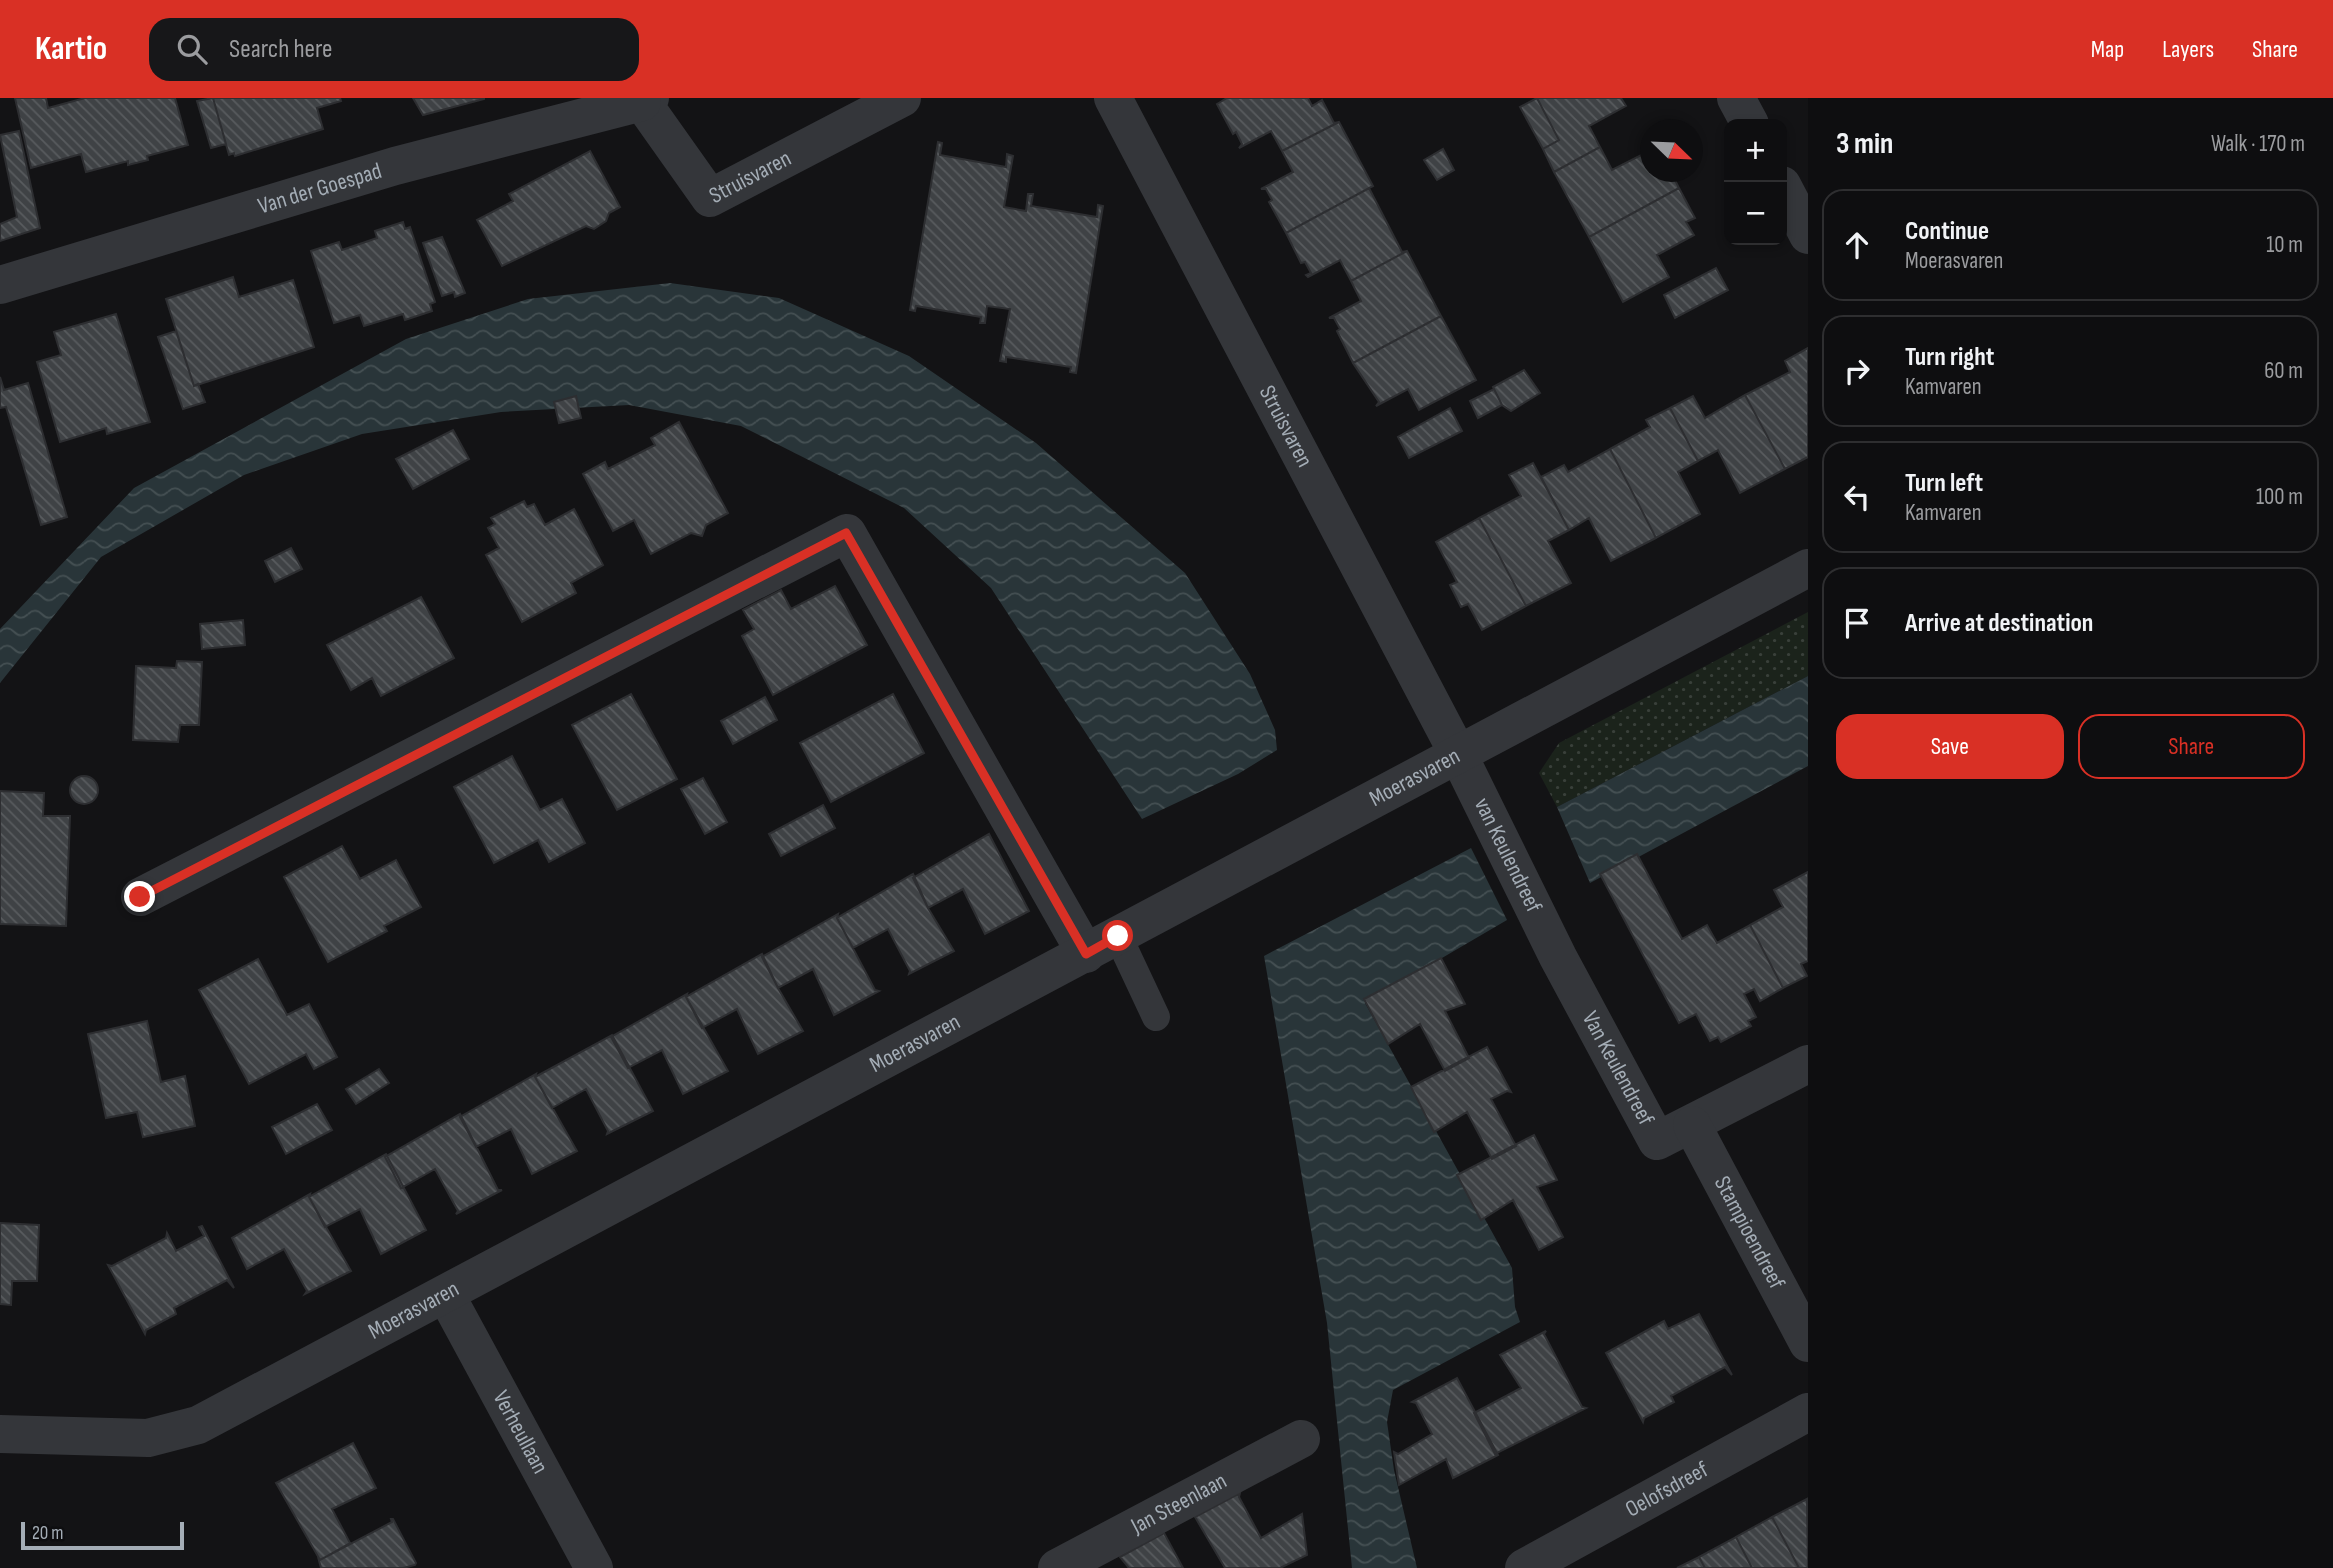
<!DOCTYPE html>
<html lang="en">
<head>
<meta charset="utf-8">
<style>
	:root { --surface:#0e0e10; --page:#171719; --text:#f1f3f6; --muted:#9b9c9f; --line:#2e2e30; --accent:#d93025 }
	body { margin:0; font-family:"Sofia Sans Condensed",sans-serif; background:var(--page); color:var(--text) }
	.controls { position:absolute; right:21px; top:21px; display:grid; overflow:hidden; border-radius:14px; box-shadow:0 4px 10px #0003 }
	.controls button { width:63px; height:63px; display:grid; place-items:center; padding:0; border:0; border-bottom:2px solid var(--line); background:var(--surface); color:var(--text); font:35px sans-serif }
	.compass { position:absolute; left:1640px; top:21px; width:63px; height:63px; border-radius:50%; background:var(--surface); box-shadow:0 4px 10px #0003; rotate:113deg }
	.scale { position:absolute; left:21px; bottom:18px; width:163px; box-sizing:border-box; padding-left:7px; border:4px solid #a4adb6; border-top:0; font-size:19px; line-height:24px; white-space:nowrap; color:#a4adb6; -webkit-text-stroke:5px #0e0e10; paint-order:stroke }
	.stop { position:absolute; width:21px; height:21px; margin:-16px; border:5px solid #d93025; border-radius:50%; background:#fff }
	.stop.end { background:#d93025; border-color:#fff; box-shadow:0 2px 7px #0008 }
	.list { margin:0; padding:0; list-style:none }
	h2 { display:flex; justify-content:space-between; align-items:center; height:91px; margin:0; padding:0 28px; font-size:30px }
	h2 small { font-size:23px; font-weight:400; color:var(--muted) }
	.list li { display:grid; grid-template-columns:46px 1fr auto; gap:21px; align-items:center; box-sizing:border-box; height:112px; margin:0 14px 14px; padding:0 14px; border:2px solid var(--line); border-radius:21px }
	.list b { display:block; font-size:26px; white-space:nowrap }
	.list p { margin:0; font-size:23px; white-space:nowrap; color:var(--muted) }
	.list em { font-size:23px; font-style:normal; color:var(--muted) }
	.actions { display:flex; gap:14px; padding:21px 28px }
	.actions a { flex:1; padding:16px 0; border:2px solid var(--accent); border-radius:21px; text-align:center; font-size:24px; color:var(--accent) }
	.actions .main { background:var(--accent); color:#fff }
	.icon { flex:none; width:38px; height:38px; fill:none; stroke:currentColor; stroke-width:2; stroke-linecap:round; stroke-linejoin:round }
	.map { position:relative; flex:none; width:1808px; height:1470px; overflow:hidden }
	header { display:flex; align-items:center; gap:42px; box-sizing:border-box; height:98px; padding:0 35px; background:var(--accent); color:#fff }
	header strong { font-size:33px }
	nav { display:flex; gap:38px; margin-inline-start:auto; font-size:24px }
	.search { width:490px; height:63px; background:var(--page); display:flex; align-items:center; gap:18px; box-sizing:border-box; padding:0 24px; border-radius:21px; color:var(--muted); font-size:26px }
	main { display:flex }
	aside { flex:1; background:var(--surface) }
	.map>svg:first-child { display:block }
	.green { fill:url(#green-dots) }
	.water { fill:url(#water-waves) }
	.building { fill:url(#building-back-hatch); stroke:#2d2e31; stroke-width:2 }
	.lines { fill:none; stroke-linecap:round; stroke-linejoin:round }
	.service { stroke:#34363a; stroke-width:28 }
	.pedestrian { stroke:#34363a; stroke-width:38 }
	.minor { stroke:#34363a; stroke-width:38 }
	.tertiary { stroke:#34363a; stroke-width:38 }
	.route { stroke:#d93025; stroke-width:9 }
	.labels { text-anchor:middle; dominant-baseline:central; stroke-width:7; stroke-linejoin:round; paint-order:stroke }
	.street-label { font-size:23px; fill:#a4adb6; stroke:#0e0e10 }
</style>
</head>
<body>
<header>
<strong>Kartio</strong>
<div class="search"><svg class="icon" aria-label="search" viewBox="0 0 24 24"><circle cx="10" cy="10" r="6"/><path d="M15 15l6 6"/></svg>Search here</div>
<nav><a>Map</a><a>Layers</a><a>Share</a></nav>
</header>
<main>
<div class="map">
<svg width="1808" height="1470" viewBox="0 0 1808 1470">
	<defs>
		<pattern id="green-dots" width="8" height="8" patternUnits="userSpaceOnUse" patternTransform="scale(1.75)"><rect width="8" height="8" fill="#1b231b"/><path d="M2 2h.1M6 6h.1" fill="none" stroke="#39403a" stroke-width="1.8" stroke-linecap="round"/></pattern>
		<pattern id="water-waves" width="16" height="10" patternUnits="userSpaceOnUse" patternTransform="scale(1.75)"><rect width="16" height="10" fill="#293539"/><path d="M0 5q4-4 8 0t8 0" fill="none" stroke="#455053"/></pattern>
		<pattern id="building-back-hatch" width="6" height="6" patternUnits="userSpaceOnUse" patternTransform="scale(1.75)"><rect width="6" height="6" fill="#3f4245"/><path d="M-1 5l2 2M0 0l6 6M5-1l2 2" fill="none" stroke="#585b5e"/></pattern>
	</defs>
	<rect width="100%" height="100%" fill="#131315"/>
	<path class="green" d="M1808 514V578L1557 709 1539 675 1559 645Z"/>
	<path class="water" d="M670 185 779 200 909 258 1036 345 1185 475 1250 576 1275 632 1277 652 1238 676 1142 721 991 490 904 410 741 328 629 307 501 314 362 336 244 377 101 459 0 585V531L134 390 406 241 528 201Z
		M1808 578V668L1590 785 1557 709Z
		M1471 750 1507 822 1365 905 1512 1170 1515 1209 1520 1224 1393 1292 1387 1324 1394 1372 1417 1470H1352L1327 1225 1264 858Z"/>
	<path class="building" d="M15 0H46L48 10 85 0H175L188 47 147 58 148 62 128 67V63L86 74 81 56 31 70Z
		M213 0H340L341 3 317 10 323 31 235 58 234 55 229 57Z
		M213 0 226 46 211 50 197 3Z
		M413 0H484V1L423 17Z
		M1227 0H1308L1312 8 1322 2 1334 25 1339 24 1282 53 1271 33 1239 50 1242 46 1236 34 1233 36 1217 6Z
		M1537 0H1621L1626 8 1589 28 1600 49 1554 74 1543 51 1559 42Z
		M1537 0 1559 42 1543 51 1520 9Z
		M1339 24 1373 88 1286 135 1269 104 1272 102 1266 91H1261L1293 74 1282 53Z
		M19 33 40 130 0 143V126L17 119 0 37Z
		M938 44 942 45 940 57 1006 69 1007 56 1013 58 1004 109 1026 113 1028 96H1033L1031 108 1097 119 1098 107 1103 108 1076 275 1070 274 1071 269 1006 259V264L1000 263 1010 211 987 208 985 225H980L981 219 916 208 915 213 910 212Z
		M1600 49 1612 72 1649 53 1650 74H1671L1679 90 1589 139 1554 74Z
		M1443 51 1454 72 1437 82 1424 62Z
		M590 53 620 109 609 115 606 123 594 131 586 128 502 168 477 122 513 103 509 96Z
		M1369 90 1402 154 1407 153 1351 183 1340 162 1308 179 1306 177 1311 175 1305 164 1301 165 1286 135Z
		M1679 90 1695 120 1686 124 1694 137 1657 157 1669 179 1623 204 1589 139Z
		M403 124 405 131 410 129 435 204 430 206 432 213 405 222 403 216 364 228 360 217 334 225 311 153 339 144 342 152 377 140 375 133Z
		M442 139 465 195 455 199 454 194 442 198 423 145Z
		M1407 153 1441 218 1353 265 1337 233 1340 231 1334 220H1329L1361 203 1351 183Z
		M1716 170 1728 192 1675 220 1664 197Z
		M233 179 239 199 293 182 314 249 194 288 166 201Z
		M116 216 150 324 107 336 106 330 60 344 37 264 61 257 54 234Z
		M1441 218 1476 282 1419 312 1408 291 1376 308 1379 304 1353 265Z
		M176 233 194 288 198 286 205 304 183 311 158 239Z
		M1808 250V359L1785 371 1745 297 1790 274 1785 263Z
		M1524 272 1540 295 1511 313 1502 307 1493 289Z
		M0 279 4 292 28 285 67 419 41 427 6 309 0 310Z
		M1494 291 1502 307 1478 320 1470 303Z
		M1745 297 1785 371 1740 395 1718 352 1698 363 1670 310 1693 298 1705 320Z
		M576 298 581 320 559 325 554 304Z
		M1450 310 1462 333 1409 360 1398 339Z
		M1670 310 1698 363 1678 374 1700 416 1656 440 1610 351 1650 329 1646 322Z
		M679 324 728 415 706 427 702 438 691 435 651 456 634 422 613 433 583 376 605 364 608 371 655 347 651 340Z
		M453 332 469 361 413 391 396 361Z
		M1610 351 1656 440 1611 463 1589 420 1569 432 1541 379 1564 367 1568 374Z
		M1533 365 1569 432 1548 443 1571 485 1526 508 1479 420 1521 398 1509 377Z
		M524 403 527 409 534 406 545 427 574 411 603 467 571 485 576 495 522 524 486 457 499 450 488 430 495 426 491 420Z
		M1479 420 1526 508 1482 532 1468 506 1461 509 1450 487 1457 484 1436 444Z
		M291 450 302 471 275 484 265 463Z
		M835 488 867 547 773 597 742 538 754 531 743 512 781 492 791 511Z
		M421 499 454 560 381 598 372 580 351 592 327 547Z
		M243 522 245 547 202 551 200 526Z
		M177 563 202 564 199 627H180L178 644 133 642 136 568 176 570Z
		M631 596 677 681 617 712 572 627Z
		M893 596 924 655 831 704 800 645Z
		M765 599 777 622 733 646 721 623Z
		M512 658 540 712 562 701 585 745 549 764 538 742 494 765 454 689Z
		M70 692a14 14 0 1 1 28 0a14 14 0 1 1-28 0Z
		M703 680 727 724 705 736 681 691Z
		M0 693 44 695 43 718H70L66 828 0 826Z
		M823 707 835 730 781 758 769 736Z
		M989 736 1029 813 985 836 963 791 928 810 913 780Z
		M342 748 360 781 396 762 421 809 384 828 387 833 328 864 284 779Z
		M1637 756 1682 841 1707 827 1717 845 1750 827 1783 890 1760 903 1754 891 1744 896 1756 919 1748 923 1751 928 1721 944 1718 939 1710 943 1696 916 1679 925 1600 776Z
		M1808 774V863L1801 866 1807 878 1783 890 1750 827 1783 809 1774 792Z
		M913 776 928 810 954 853 909 876 910 873 888 831 853 850 837 820Z
		M838 816 837 820 875 892 879 893 834 917 813 871 778 890 762 859Z
		M762 856 778 890 803 933 758 956 737 911 702 930 686 899Z
		M1441 860 1465 906 1445 913 1469 960 1445 973 1420 926 1388 946 1364 901Z
		M258 861 287 917 309 906 337 959 314 971 306 956 249 986 199 892Z
		M687 896 686 899 728 973 683 996 662 952 628 970 611 939Z
		M147 923 161 984 185 978 195 1028 143 1039 137 1014 106 1020 88 936Z
		M612 937 653 1013 607 1036 608 1033 586 991 552 1010 535 979Z
		M1487 949 1511 994 1507 993 1491 1001 1516 1048 1492 1061 1467 1014 1434 1034 1411 989Z
		M379 971 389 985 356 1006 346 991Z
		M536 976 535 979 577 1053 532 1076 511 1031 476 1049 460 1019Z
		M317 1006 332 1032 286 1056 272 1029Z
		M460 1016 498 1092H502L456 1116 458 1113 435 1071 401 1090 385 1059Z
		M1534 1037 1557 1082 1537 1089 1563 1139 1539 1152 1513 1102 1481 1122 1457 1077Z
		M386 1056 426 1132 381 1156 360 1111 325 1129 309 1099Z
		M310 1096 309 1099 351 1173 305 1196 307 1193 284 1151 247 1171 232 1140Z
		M0 1125 39 1127 37 1183H12L11 1207 0 1206Z
		M202 1128 234 1190 227 1182 174 1210 176 1216 146 1232 145 1236 108 1167 112 1168 166 1140 167 1135 176 1153 204 1138 199 1129Z
		M1699 1216 1732 1277 1725 1269 1704 1280 1671 1298 1674 1304 1644 1320 1643 1324 1606 1255 1664 1223 1668 1231Z
		M1546 1233 1544 1236 1582 1309 1586 1310 1495 1356 1474 1315 1521 1290 1500 1257Z
		M1457 1280 1498 1357 1453 1380 1446 1361 1399 1387 1394 1354 1398 1356 1432 1336 1416 1305 1412 1304Z
		M353 1345 376 1390 332 1411 350 1445 320 1462 276 1385Z
		M1240 1395 1239 1399 1261 1440 1302 1416 1307 1457 1280 1470H1225L1195 1419Z
		M1807 1401 1808 1470H1799L1772 1419Z
		M1772 1419 1799 1470H1752L1736 1439Z
		M391 1421H393L416 1465 415 1467 403 1470H321L318 1459 320 1462 392 1424Z
		M1164 1435 1183 1470H1129L1120 1459Z
		M1736 1439 1752 1470H1705L1699 1459Z
		M1699 1459 1705 1470H1677Z"/>
	<g class="lines">
		<path class="service" d="M1118 838 1156 919"/>
		<path class="pedestrian" id="s1" d="M1057 1470 1301 1341"/>
		<g class="minor">
			<path id="s2" d="M650 0 642 4 710 100 902 0"/>
			<path id="s3" d="M1113 0 1458 656 1558 859 1657 1043 1808 966"/>
			<path d="M1736 0 1750 26"/>
			<path d="M1782 87 1808 137"/>
			<path id="s4" d="M0 187 395 68 642 4 640 0"/>
			<path d="M140 799 847 435 1086 856"/>
			<path id="s5" d="M1692 1027 1808 1245"/>
			<path id="s6" d="M1524 1470 1808 1314"/>
		</g>
		<g class="tertiary">
			<path id="s7" d="M446 1197 594 1470"/>
			<path id="s8" d="M0 1336 148 1340 198 1327 1808 470"/>
		</g>
	</g>
	<g class="lines">
		<path class="route" d="M140 799 846 435 1086 856 1118 838"/>
	</g>
	<g class="labels">
		<g class="street-label">
			<text stroke="none"><textPath href="#s2" startOffset="172">Struisvaren</textPath></text>
			<text stroke="none"><textPath href="#s4" startOffset="334">Van der Goespad</textPath></text>
			<text stroke="none"><textPath href="#s3" startOffset="371">Struisvaren</textPath></text>
			<text stroke="none"><textPath href="#s8" startOffset="1578">Moerasvaren</textPath></text>
			<text stroke="none"><textPath href="#s3" startOffset="854">van Keulendreef</textPath></text>
			<text stroke="none"><textPath href="#s8" startOffset="1012">Moerasvaren</textPath></text>
			<text stroke="none"><textPath href="#s3" startOffset="1094">Van Keulendreef</textPath></text>
			<text stroke="none"><textPath href="#s5" startOffset="122">Stampioendreef</textPath></text>
			<text stroke="none"><textPath href="#s8" startOffset="444">Moerasvaren</textPath></text>
			<text stroke="none"><textPath href="#s7" startOffset="156">Verheullaan</textPath></text>
			<text stroke="none"><textPath href="#s6" startOffset="163">Oelofsdreef</textPath></text>
			<text stroke="none"><textPath href="#s1" startOffset="138">Jan Steenlaan</textPath></text>
		</g>
	</g>
</svg>
<div class="controls">
<button>+</button>
<button>−</button>
</div>
<svg class="compass" viewBox="-18 -18 36 36"><path d="M0-13l5 13h-10z" fill="#e53935"/><path d="M0 13l5-13h-10z" fill="#9b9c9f"/></svg>
<div class="scale">20 m</div>
<div class="stop" style="left:1118px;top:838px"></div>
<div class="stop end" style="left:140px;top:799px"></div>
</div>
<aside>
<h2>3 min<small>Walk · 170 m</small></h2>
<ul class="list">
<li><svg class="icon" aria-label="ahead" viewBox="0 0 24 24"><path d="M12 20V5M6 11l6-6 6 6"/></svg><div><b>Continue</b><p>Moerasvaren</p></div><em>10 m</em></li>
<li><svg class="icon" aria-label="right" viewBox="0 0 24 24"><path d="M7 20v-9h11M14 6l5 5-5 5"/></svg><div><b>Turn right</b><p>Kamvaren</p></div><em>60 m</em></li>
<li><svg class="icon" aria-label="left" viewBox="0 0 24 24"><path d="M17 20v-9H6M10 6l-5 5 5 5"/></svg><div><b>Turn left</b><p>Kamvaren</p></div><em>100 m</em></li>
<li><svg class="icon" aria-label="arrive" viewBox="0 0 24 24"><path d="M6 21V4h12l-3 4 3 4H6"/></svg><div><b>Arrive at destination</b></div></li>
</ul>
<div class="actions"><a class="main">Save</a><a>Share</a></div>
</aside>
</main>
</body>
</html>
